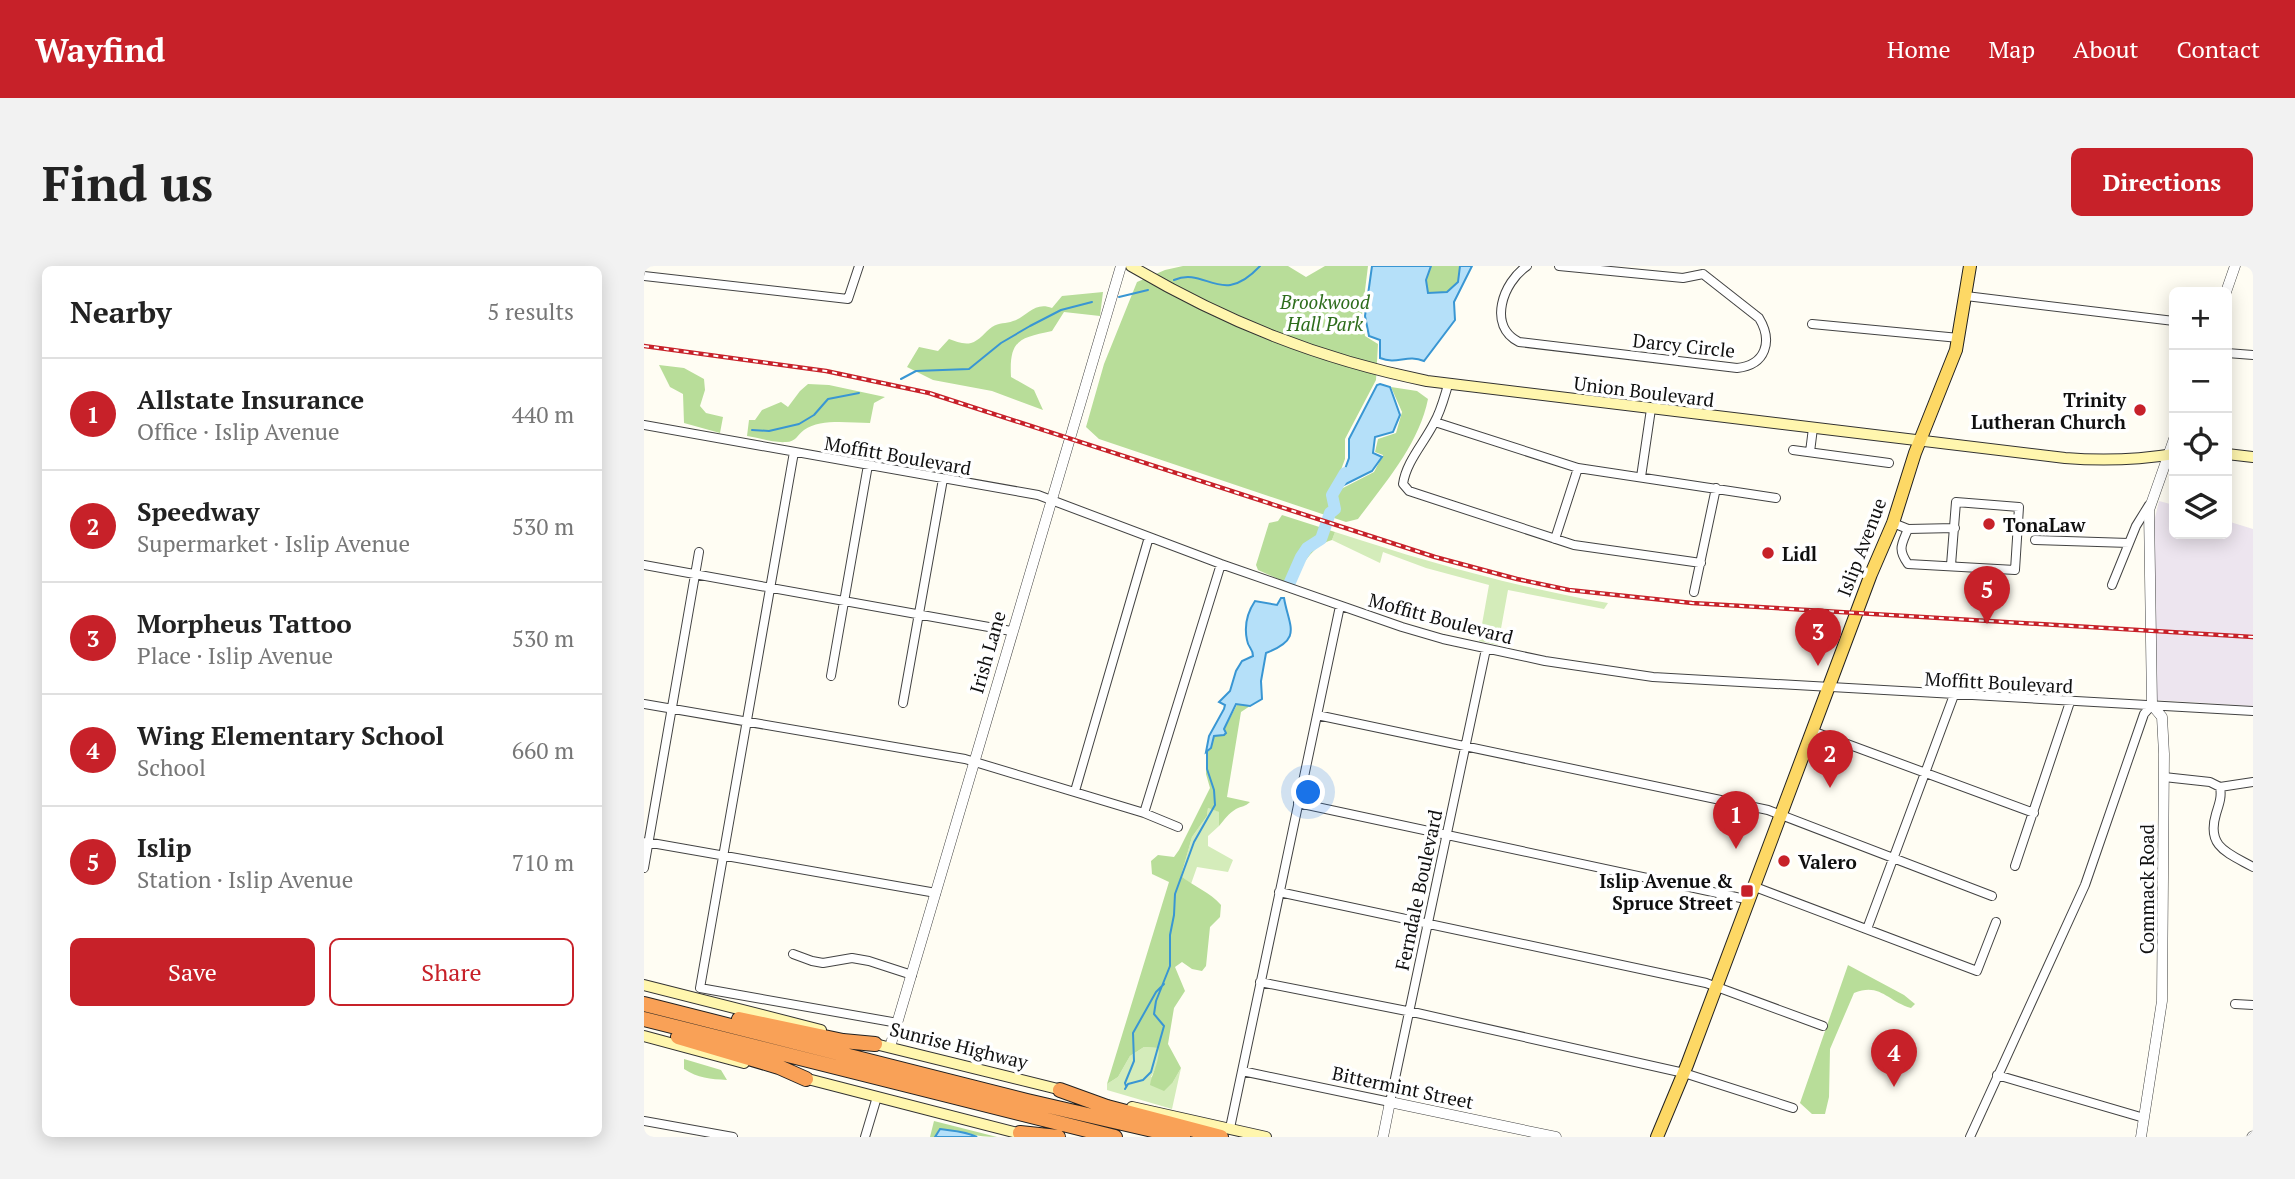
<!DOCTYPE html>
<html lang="en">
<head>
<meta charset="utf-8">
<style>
	:root { --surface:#fff; --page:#f2f2f2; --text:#222; --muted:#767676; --line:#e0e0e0; --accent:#c72129 }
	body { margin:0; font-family:"PT Serif",serif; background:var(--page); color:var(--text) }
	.controls { position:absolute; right:21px; top:21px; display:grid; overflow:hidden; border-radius:10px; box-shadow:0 4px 18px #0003 }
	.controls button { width:63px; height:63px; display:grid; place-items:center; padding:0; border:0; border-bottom:2px solid var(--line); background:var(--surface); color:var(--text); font:35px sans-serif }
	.you { position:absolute; left:665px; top:527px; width:24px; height:24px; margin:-18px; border:5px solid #fff; border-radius:50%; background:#1a73e8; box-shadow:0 0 0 10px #1a73e833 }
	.badge { display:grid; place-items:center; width:46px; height:46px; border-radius:50%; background:var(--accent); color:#fff; font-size:23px; font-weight:700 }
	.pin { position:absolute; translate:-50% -58px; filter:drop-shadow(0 2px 4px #0008) }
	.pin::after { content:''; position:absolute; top:37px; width:24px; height:21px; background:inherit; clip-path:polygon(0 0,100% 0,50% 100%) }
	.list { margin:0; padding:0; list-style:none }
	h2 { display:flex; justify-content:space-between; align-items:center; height:91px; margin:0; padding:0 28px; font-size:30px }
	h2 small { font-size:23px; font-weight:400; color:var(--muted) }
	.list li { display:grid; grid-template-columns:46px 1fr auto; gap:21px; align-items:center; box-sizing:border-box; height:112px; padding:0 28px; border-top:2px solid var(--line) }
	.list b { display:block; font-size:26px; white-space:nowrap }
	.list p { margin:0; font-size:23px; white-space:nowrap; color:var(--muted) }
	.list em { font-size:23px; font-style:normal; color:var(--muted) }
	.actions { display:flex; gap:14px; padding:21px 28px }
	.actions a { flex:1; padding:16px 0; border:2px solid var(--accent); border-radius:10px; text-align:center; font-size:24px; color:var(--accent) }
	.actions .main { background:var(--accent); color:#fff }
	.icon { flex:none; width:38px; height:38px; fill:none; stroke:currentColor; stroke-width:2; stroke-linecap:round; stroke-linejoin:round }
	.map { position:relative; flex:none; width:1609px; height:871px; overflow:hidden; border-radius:10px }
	header { display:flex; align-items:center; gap:42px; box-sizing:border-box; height:98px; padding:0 35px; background:var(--accent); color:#fff }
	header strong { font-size:33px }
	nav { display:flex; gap:38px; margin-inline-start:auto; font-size:24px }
	.intro { display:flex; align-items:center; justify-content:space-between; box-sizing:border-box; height:168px; padding:0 42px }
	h1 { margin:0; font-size:49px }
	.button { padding:18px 32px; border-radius:10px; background:var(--accent); color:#fff; font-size:24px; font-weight:700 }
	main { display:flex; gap:42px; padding:0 42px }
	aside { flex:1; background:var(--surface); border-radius:10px; box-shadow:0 4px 18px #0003 }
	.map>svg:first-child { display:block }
	.industrial { fill:#ede5ef }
	.green { fill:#d4ecba }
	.forest { fill:#b8dd99 }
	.water { fill:#b5e0f9; stroke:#3996d3; stroke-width:2 }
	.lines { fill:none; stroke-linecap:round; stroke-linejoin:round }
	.stream { stroke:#3996d3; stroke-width:2 }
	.river { stroke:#b5e0f9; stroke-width:12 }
	.minor-casing { stroke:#434343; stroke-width:10 }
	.tertiary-casing { stroke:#434343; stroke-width:11 }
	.secondary-casing { stroke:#323232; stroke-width:12 }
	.primary-casing { stroke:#212121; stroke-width:14 }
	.motorway-casing { stroke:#212121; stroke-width:16 }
	.minor { stroke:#fff; stroke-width:8 }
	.tertiary { stroke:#fff; stroke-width:10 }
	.secondary { stroke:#fff6ae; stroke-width:10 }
	.primary { stroke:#fdd865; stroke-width:12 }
	.motorway { stroke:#f9a157; stroke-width:14 }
	.rail-casing { stroke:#c72129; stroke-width:4.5 }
	.rail { stroke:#fff; stroke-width:2; stroke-dasharray:5; stroke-linecap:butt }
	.poi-dot { fill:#c72129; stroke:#fff; stroke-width:2.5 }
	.labels { text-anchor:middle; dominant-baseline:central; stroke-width:7; stroke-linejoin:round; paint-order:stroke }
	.park-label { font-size:19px; font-style:italic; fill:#2d6c1c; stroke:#fff }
	.street-label { font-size:19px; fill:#101010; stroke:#fff }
	.poi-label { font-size:19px; font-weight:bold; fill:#101010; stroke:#fff; text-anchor:start }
</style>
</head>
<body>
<header>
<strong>Wayfind</strong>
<nav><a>Home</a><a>Map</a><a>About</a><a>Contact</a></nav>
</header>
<div class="intro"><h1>Find us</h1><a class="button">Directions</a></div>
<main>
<aside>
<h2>Nearby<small>5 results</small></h2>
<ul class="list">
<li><span class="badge">1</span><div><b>Allstate Insurance</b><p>Office · Islip Avenue</p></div><em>440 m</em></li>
<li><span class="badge">2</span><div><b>Speedway</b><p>Supermarket · Islip Avenue</p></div><em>530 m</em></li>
<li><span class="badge">3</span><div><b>Morpheus Tattoo</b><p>Place · Islip Avenue</p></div><em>530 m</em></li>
<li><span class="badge">4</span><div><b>Wing Elementary School</b><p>School</p></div><em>660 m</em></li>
<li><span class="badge">5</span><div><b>Islip</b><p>Station · Islip Avenue</p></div><em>710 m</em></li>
</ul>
<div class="actions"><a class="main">Save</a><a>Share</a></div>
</aside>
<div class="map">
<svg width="1609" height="871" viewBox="0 0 1609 871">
	<rect width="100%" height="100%" fill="#fffdf3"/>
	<path class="industrial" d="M1515 235 1530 239V268H1583V255L1609 263V440L1513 434 1508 264Z"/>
	<path class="green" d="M691 266C783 296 867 320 964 337L960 343 864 324 854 379 835 375 845 319 782 302 739 286 736 297 688 274Z
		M564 542 576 546 575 560 564 570V580L589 594 584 606 553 601 547 618 537 610 548 571 563 550Z
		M500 781 514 782V798L507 811 529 816 537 802 528 843 463 824V818L474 811 486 790Z"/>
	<path class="forest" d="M539 0H644L662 11 681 0H724L718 49 721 70 734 78 732 114 701 173V193L691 220 697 223 730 206 739 189 731 186 734 173 752 167 758 146 747 121 773 125 784 133C775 178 741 217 714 253L702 256 455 173 442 161 460 98 493 16 521 4Z
		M787 0H816L814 16 803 26 784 27 782 14Z
		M459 26 456 50 420 46 408 65C375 72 365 74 367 111L390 124 399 144 348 125 289 114 263 101 275 81 294 85 305 73C312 75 319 79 327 77 335 75 341 66 348 61 355 56 362 58 369 55 383 51 390 35 408 42L418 30Z
		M15 99 40 102 60 113 61 124 56 140 62 147 79 151 76 167 40 157 39 128 26 121Z
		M164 118 185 119 241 131 230 137 226 157C206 157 177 152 160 164 153 169 152 176 142 176 130 177 116 172 103 170L105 154H111L118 144 137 136 144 141 156 125Z
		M638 249 691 266 688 274C667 280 657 301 648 319L614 304 612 299 625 257 634 255Z
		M594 437 599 440H606L597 446 583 531 606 536C601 541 598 540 592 543 585 547 580 554 575 560V546L564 542 563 550 548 571 537 610C550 621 566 626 577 639L576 651 566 661 562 700 558 705 548 703 538 696 531 701 541 725 530 742 524 778 537 802 529 816 520 825 506 819C508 806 516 797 514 782L500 781 486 790 474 811 463 818 525 616 508 608 507 595 514 589 530 591 535 584 566 522 562 508V486L567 482 570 470 580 469V463Z
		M1204 699 1260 729 1271 738 1267 742C1243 735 1236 716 1210 727L1186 783 1185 831 1181 848H1168L1156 837Z
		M40 793 77 804 83 814C66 813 54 812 40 803Z
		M290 855 353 871C333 871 316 866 296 863L291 871H286Z"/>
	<path class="water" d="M728 0H787L782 14 784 27 803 26 814 16 816 0H828L810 36 811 54 780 95C763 88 753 99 736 92V74L725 70 721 50Z
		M736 118 746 121 756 149 749 166 731 171 729 187 738 191 728 205 694 222 705 192V173L733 119Z
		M637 332H640C645 361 659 373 622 387L617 415 618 433 606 440 592 438 580 463 582 467 580 469 570 470 567 482 562 486 565 470 580 443 581 439 575 436 586 425 592 405 598 395 609 390C609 382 604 382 603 374 600 360 603 347 611 335L633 339Z
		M296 863C309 865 321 865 333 871H291Z"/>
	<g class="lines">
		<path class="stream" d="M530 14C562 0 577 42 616 0
			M475 31 504 24
			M257 113 272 105 325 103 357 77 386 60 417 44 448 36
			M108 164 125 165 155 158 170 149 184 133 215 127
			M482 820 481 817 490 795 489 767 512 726 520 718
			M481 823 484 818 499 814 507 806 520 760 510 748 512 735 526 700V669L530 649 531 628 550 576 571 539 570 524 563 503V485"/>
		<path class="river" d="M646 316 657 291 663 282 677 273 686 247 691 243 688 229 701 207"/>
		<defs>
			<path id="minor" d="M883 0C859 16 843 60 875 76L1093 102C1122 99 1129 75 1115 52L1059 8
				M915 0 1039 12 1059 8
				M0 10 204 33 215 0
				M1322 30 1530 55
				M1168 58 1315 72
				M1583 87 1609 89
				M804 119C800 132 797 145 790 157 780 177 762 196 759 218L765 225 930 279 1057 297
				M791 156 934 202 1132 232
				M0 159 394 229 577 298 758 361 799 373 901 395 1009 411 1609 445
				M1149 184 1245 197
				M150 186 56 722 254 757
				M1166 186 1169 162
				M997 211 1007 143
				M1249 257 1264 263 1311 262
				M1264 263C1258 278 1253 283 1264 298L1371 304 1375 241 1312 236 1307 299
				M911 273 934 202
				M1391 274 1485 277
				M0 299 367 365
				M1468 319 1492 260 1505 239
				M1050 326 1072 222
				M187 410 224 199
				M259 437 299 213
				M0 438 321 493 500 547 534 561
				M673 449 1124 544 1348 630
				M1168 465 1390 547
				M1520 511 1566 516 1576 521C1578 531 1575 538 1572 548 1562 581 1584 587 1609 601
				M1576 521 1609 516
				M431 525 505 271
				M654 537 1106 634
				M500 547 577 298
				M2 576 292 627
				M1371 600 1426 436
				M0 602 55 286
				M1111 621 1333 705 1352 656
				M635 626 1062 717 1179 760
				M1223 663 1310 429
				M149 688 168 695 179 697 208 692 225 695 268 709
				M616 716 773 747 1040 807 1149 842
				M1591 738 1609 739
				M598 805 746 836 842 383
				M1353 809 1500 852
				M0 855 89 871
				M586 862 696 340
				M221 871 233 831
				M1326 871 1441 619 1500 448 1508 439"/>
			<path id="tertiary" d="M1582 26 1591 0
				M246 781 477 0
				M739 871 746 836 912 871
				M1497 871 1518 735 1520 488 1518 451 1508 439 1505 244 1530 173
				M1608 871 1609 870"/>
			<path id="secondary" d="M487 0C582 56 675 93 783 115L1421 192C1458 195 1493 194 1530 188
				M1583 188 1609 191
				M0 719 177 764
				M0 770 100 797
				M227 777 422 825
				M156 811 381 869
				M488 841 622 871"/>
			<path id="primary" d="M1013 871 1043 799 1227 308 1249 257 1271 187 1312 84 1326 0"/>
			<path id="motorway" d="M0 738 383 835 539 871
				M0 753 471 871
				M95 753 199 775 231 778
				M34 771 135 801 162 813
				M416 824 463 841 577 871
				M376 867 414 871"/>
		</defs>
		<use href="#minor" class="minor-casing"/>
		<use href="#tertiary" class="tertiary-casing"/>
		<use href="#secondary" class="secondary-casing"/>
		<use href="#primary" class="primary-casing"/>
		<use href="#motorway" class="motorway-casing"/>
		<use href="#minor" class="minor"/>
		<use href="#tertiary" class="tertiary"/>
		<use href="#secondary" class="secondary"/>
		<use href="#primary" class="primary"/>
		<use href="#motorway" class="motorway"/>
		<defs>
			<path id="rail" d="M0 80 182 105 285 127 791 291 873 313 925 324 1048 337 1609 371"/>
		</defs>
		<use href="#rail" class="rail-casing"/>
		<use href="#rail" class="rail"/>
	</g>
	<g class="poi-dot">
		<circle cx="1496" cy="144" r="7"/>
		<circle cx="1345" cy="258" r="7"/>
		<circle cx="1124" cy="287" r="7"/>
		<circle cx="1140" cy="595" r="7"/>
		<rect x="1096" y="618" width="14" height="14" rx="3.5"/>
	</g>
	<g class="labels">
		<g class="park-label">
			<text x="681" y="35">Brookwood<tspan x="681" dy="22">Hall Park</tspan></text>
		</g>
		<g class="street-label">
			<text transform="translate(1040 79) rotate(6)">Darcy Circle</text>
			<text transform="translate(1000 125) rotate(7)">Union Boulevard</text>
			<text transform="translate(254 189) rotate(10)">Moffitt Boulevard</text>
			<text transform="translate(1217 281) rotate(-69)">Islip Avenue</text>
			<text transform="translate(797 352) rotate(15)">Moffitt Boulevard</text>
			<text transform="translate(343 386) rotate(-74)">Irish Lane</text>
			<text transform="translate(1355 416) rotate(3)">Moffitt Boulevard</text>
			<text transform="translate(1502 623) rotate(-90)">Commack Road</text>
			<text transform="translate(774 624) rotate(-78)">Ferndale Boulevard</text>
			<text transform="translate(315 779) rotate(14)">Sunrise Highway</text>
			<text transform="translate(759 821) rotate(12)">Bittermint Street</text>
		</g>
		<g class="poi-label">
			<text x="1482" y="133" text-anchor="end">Trinity<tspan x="1482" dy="22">Lutheran Church</tspan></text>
			<text x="1359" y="258">TonaLaw</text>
			<text x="1138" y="287">Lidl</text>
			<text x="1154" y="595">Valero</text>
			<text x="1089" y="614" text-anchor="end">Islip Avenue &amp;<tspan x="1089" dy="22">Spruce Street</tspan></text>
		</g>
	</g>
</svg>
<div class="controls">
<button>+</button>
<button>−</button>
<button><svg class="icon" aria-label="locate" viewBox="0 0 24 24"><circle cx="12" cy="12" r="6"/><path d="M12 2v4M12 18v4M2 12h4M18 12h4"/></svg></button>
<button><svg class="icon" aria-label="layers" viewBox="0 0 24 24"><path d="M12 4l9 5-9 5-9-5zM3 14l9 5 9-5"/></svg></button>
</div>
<div class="you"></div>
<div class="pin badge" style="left:1092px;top:583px">1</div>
<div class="pin badge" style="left:1186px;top:522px">2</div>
<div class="pin badge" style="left:1174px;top:400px">3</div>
<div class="pin badge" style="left:1250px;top:821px">4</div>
<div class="pin badge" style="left:1343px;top:358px">5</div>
</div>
</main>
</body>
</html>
